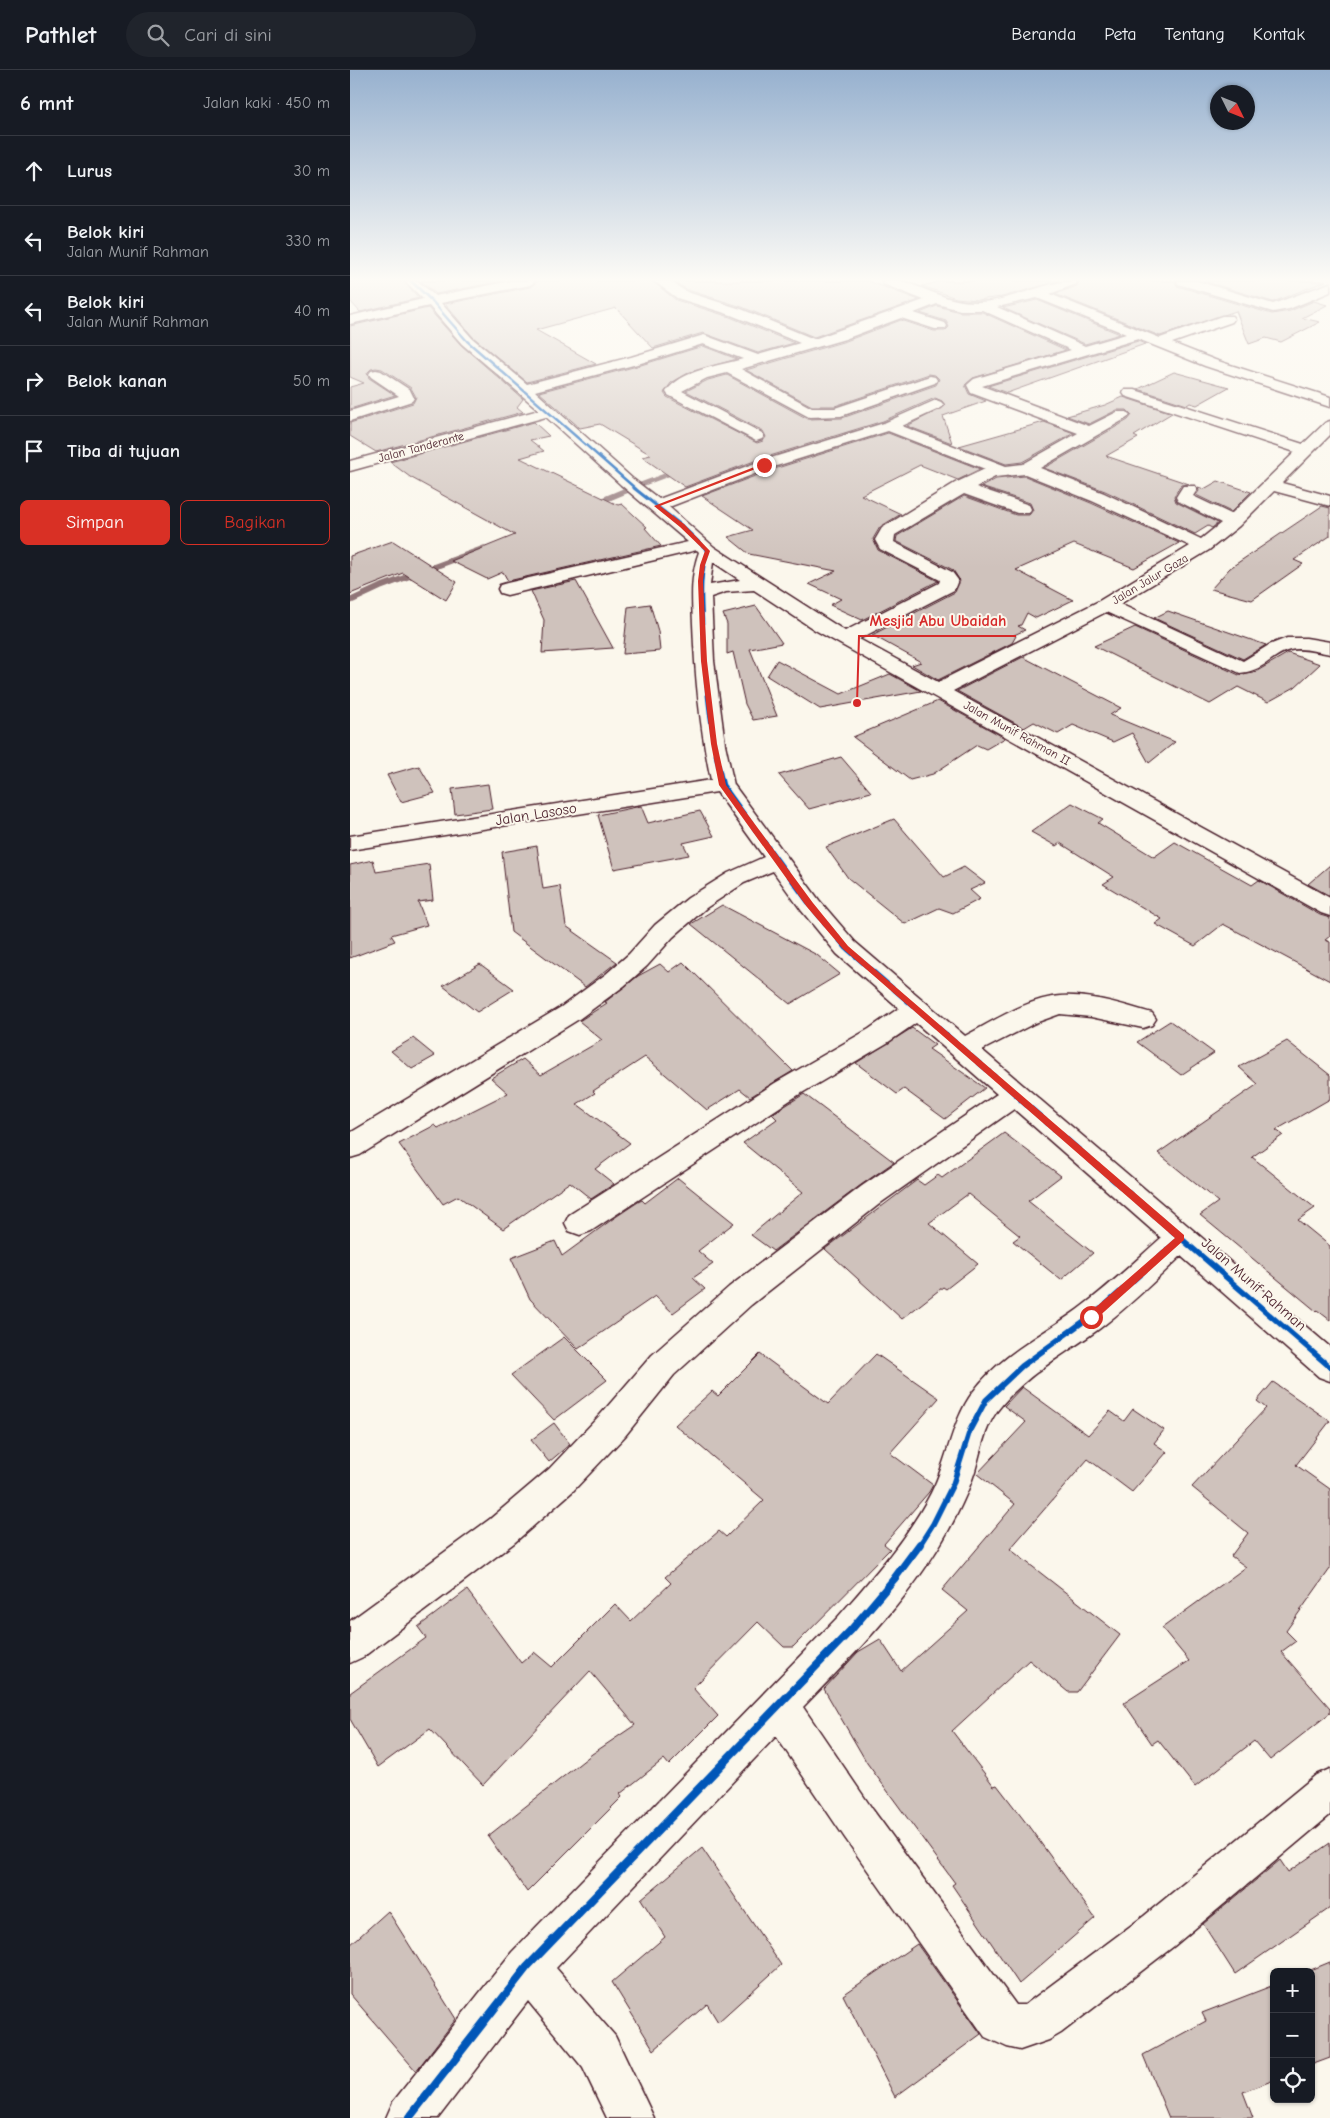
<!DOCTYPE html>
<html lang="id">
<head>
<meta charset="utf-8">
<style>
	:root { --surface:#171b24; --page:#20242c; --text:#f1f3f6; --muted:#9ea1a6; --line:#363941; --accent:#d93025 }
	body { margin:0; font-family:"Comic Neue",sans-serif; background:var(--page); color:var(--text) }
	.controls { position:absolute; right:15px; bottom:15px; display:grid; overflow:hidden; border-radius:8px; box-shadow:0 1px 4px #0004 }
	.controls button { width:45px; height:45px; display:grid; place-items:center; padding:0; border:0; border-bottom:1px solid var(--line); background:var(--surface); color:var(--text); font:25px sans-serif }
	.compass { position:absolute; left:860px; top:15px; width:45px; height:45px; border-radius:50%; background:var(--surface); box-shadow:0 1px 4px #0004; rotate:133deg }
	.stop { position:absolute; width:15px; height:15px; margin:-11px; border:4px solid #d93025; border-radius:50%; background:#fff }
	.stop.end { background:#d93025; border-color:#fff; box-shadow:0 1px 5px #0008 }
	.list { margin:0; padding:0; list-style:none }
	h2 { display:flex; justify-content:space-between; align-items:center; height:65px; margin:0; padding:0 20px; font-size:21px }
	h2 small { font-size:16px; font-weight:400; color:var(--muted) }
	.list li { display:grid; grid-template-columns:32px 1fr auto; gap:15px; align-items:center; box-sizing:border-box; height:70px; padding:0 20px; border-top:1px solid var(--line) }
	.list b { display:block; font-size:19px; white-space:nowrap }
	.list p { margin:0; font-size:16px; white-space:nowrap; color:var(--muted) }
	.list em { font-size:16px; font-style:normal; color:var(--muted) }
	.actions { display:flex; gap:10px; padding:15px 20px }
	.actions a { flex:1; padding:11px 0; border:1px solid var(--accent); border-radius:8px; text-align:center; font-size:18px; color:var(--accent) }
	.actions .main { background:var(--accent); color:#fff }
	.icon { flex:none; width:28px; height:28px; fill:none; stroke:currentColor; stroke-width:2; stroke-linecap:round; stroke-linejoin:round }
	.map { position:relative; flex:none; width:980px; height:2048px; overflow:hidden }
	header { display:flex; align-items:center; gap:30px; box-sizing:border-box; height:70px; padding:0 25px; background:var(--surface); border-bottom:1px solid var(--line) }
	header strong { font-size:24px }
	nav { display:flex; gap:28px; margin-inline-start:auto; font-size:18px }
	.search { width:350px; height:45px; background:var(--page); display:flex; align-items:center; gap:12px; box-sizing:border-box; padding:0 18px; border-radius:28px; color:var(--muted); font-size:19px }
	main { display:flex }
	aside { flex:1; background:var(--surface) }
	.map>svg:first-child { display:block }
	.lines { fill:none; stroke-linecap:round; stroke-linejoin:round }
	.stream-far1 { stroke:#907477; stroke-width:4.5 }
	.stream { stroke:#907477; stroke-width:6 }
	.building { fill:#cfc2bc; stroke:#4a1f2b }
	.minor-casing { stroke:#4a1f2b; stroke-width:3 }
	.minor { fill:#fbf7ec; fill-rule:evenodd }
	.cycleway-far4-casing { stroke:#fbf7ec; stroke-width:4.5 }
	.cycleway-far3-casing { stroke:#fbf7ec; stroke-width:5 }
	.cycleway-far2-casing { stroke:#fbf7ec; stroke-width:7 }
	.cycleway-far1-casing { stroke:#fbf7ec; stroke-width:9 }
	.cycleway-casing { stroke:#fbf7ec; stroke-width:11 }
	.cycleway-far4 { stroke:#0057b8; stroke-width:2.5 }
	.cycleway-far3 { stroke:#0057b8; stroke-width:3 }
	.cycleway-far2 { stroke:#0057b8; stroke-width:4.5 }
	.cycleway-far1 { stroke:#0057b8; stroke-width:5.5 }
	.cycleway { stroke:#0057b8; stroke-width:8 }
	.route { fill:#d93025 }
	.labels { text-anchor:middle; dominant-baseline:central; stroke-width:4; stroke-linejoin:round; paint-order:stroke }
	.far-street-label { font-size:12px; fill:#4a1f2b; stroke:#fbf7ec }
	.street-label { font-size:15px; fill:#4a1f2b; stroke:#fbf7ec }
	.leader { fill:none; stroke:#d62828; stroke-width:2 }
	.callout-dot { fill:#d62828; stroke:#fbf7ec; stroke-width:2 }
	.callout-label { font-size:16px; text-anchor:middle; font-weight:bold; fill:#d62828; stroke:#fbf7ec; stroke-width:4; stroke-linejoin:round; paint-order:stroke }
</style>
</head>
<body>
<header>
<strong>Pathlet</strong>
<div class="search"><svg class="icon" aria-label="search" viewBox="0 0 24 24"><circle cx="10" cy="10" r="6"/><path d="M15 15l6 6"/></svg>Cari di sini</div>
<nav><a>Beranda</a><a>Peta</a><a>Tentang</a><a>Kontak</a></nav>
</header>
<main>
<aside>
<h2>6 mnt<small>Jalan kaki · 450 m</small></h2>
<ul class="list">
<li><svg class="icon" aria-label="ahead" viewBox="0 0 24 24"><path d="M12 20V5M6 11l6-6 6 6"/></svg><div><b>Lurus</b></div><em>30 m</em></li>
<li><svg class="icon" aria-label="left" viewBox="0 0 24 24"><path d="M17 20v-9H6M10 6l-5 5 5 5"/></svg><div><b>Belok kiri</b><p>Jalan Munif Rahman</p></div><em>330 m</em></li>
<li><svg class="icon" aria-label="left" viewBox="0 0 24 24"><path d="M17 20v-9H6M10 6l-5 5 5 5"/></svg><div><b>Belok kiri</b><p>Jalan Munif Rahman</p></div><em>40 m</em></li>
<li><svg class="icon" aria-label="right" viewBox="0 0 24 24"><path d="M7 20v-9h11M14 6l5 5-5 5"/></svg><div><b>Belok kanan</b></div><em>50 m</em></li>
<li><svg class="icon" aria-label="arrive" viewBox="0 0 24 24"><path d="M6 21V4h12l-3 4 3 4H6"/></svg><div><b>Tiba di tujuan</b></div></li>
</ul>
<div class="actions"><a class="main">Simpan</a><a>Bagikan</a></div>
</aside>
<div class="map">
<svg width="980" height="2048" viewBox="0 0 980 2048">
	<rect width="100%" height="100%" fill="#fbf7ec"/>
	<filter id="ink" filterUnits="userSpaceOnUse"><feTurbulence type="fractalNoise" baseFrequency=".02" numOctaves="2"/><feDisplacementMap in="SourceGraphic" scale="10" xChannelSelector="R" yChannelSelector="G"/><feConvolveMatrix kernelMatrix="1 2 1 2 8 2 1 2 1" color-interpolation-filters="sRGB"/></filter>
	<g filter="url(#ink)">
		<g class="lines">
			<path class="stream-far1" d="M486 361 508 363 550 347
				M279 419 327 401"/>
			<path class="stream" d="M244 434 282 418
				M0 531 30 517 135 478"/>
		</g>
		<path class="building" d="M0 211H53L69 228 10 242 0 231Z
			M71 211H152L86 224Z
			M188 211H302L326 230 380 247 444 273 408 283 353 263 303 278 266 238 186 260 246 294 177 312 123 267 95 234 180 217Z
			M322 211H518L569 230 464 267 392 237 338 220Z
			M592 211H709L652 227 627 230 606 228 572 216Z
			M729 211H825L827 216 922 244 940 241 964 231 977 235 952 248 970 252 931 272 916 268 899 274 886 241 810 266 705 224 727 216Z
			M853 211H976L923 232Z
			M687 230 770 264 735 274 653 238Z
			M587 236 610 242H632L716 280 623 308 615 315 619 324 636 331 593 346 602 373 557 356 595 336 592 331 585 328 533 351 407 390 335 417 292 387 301 385 250 354 230 358 189 322 291 295 353 276 387 289 340 302 321 313 314 323 317 327 407 373 413 371 416 367 413 361 336 321 358 310 377 305 458 349 492 348 586 315 589 309 585 305 579 304 485 336H462L396 300 496 271 551 250 584 261H595L599 257 596 251 570 243Z
			M78 238 111 275 173 329 167 337 173 342 26 382 0 366V353L63 333 66 327 61 318 32 299 26 298 21 299 17 303 19 308 45 325 0 339V317L14 313 0 307V256Z
			M788 271 795 274 657 323 638 316Z
			M824 302 879 317 847 335 840 333 837 335 788 319Z
			M773 327 822 343 784 366 788 368 756 386 839 414 831 415 824 426 826 432 868 453 862 458 858 456 845 464 755 421 694 398 778 350 782 345 777 340H767L739 354 717 346 755 335Z
			M184 352 199 366 180 370 194 381 170 388 268 435 272 434 297 457 295 458 311 476 158 511 153 502 137 509 101 491 165 465 60 407 40 392Z
			M694 352 724 363 672 392 656 394 609 376Z
			M538 363 630 399 608 410 570 395 511 425 551 444 530 457 523 469 528 480 588 511 512 550 480 535 491 529 459 514 486 501 399 484 378 467 403 460 352 426 421 400Z
			M675 406 741 433 829 473 784 498 724 474 666 500 723 530 686 548 677 543 671 555 668 556 675 560 664 565 666 566 662 573 588 610 562 595 571 592 522 565 605 522 610 511 603 500 546 471 547 466 614 426 666 445H679L683 440 680 433 631 417 646 409Z
			M868 411 901 422 881 442 846 425 849 421 848 417 854 419Z
			M972 436 980 438V466L944 490 953 494 902 530 861 519 880 498Z
			M43 471 107 512 96 530 53 503 0 524V486Z
			M226 511 263 578 192 583 194 550 181 521Z
			M300 534 308 561 310 581 273 584 278 537Z
			M406 536 432 573 400 579 427 646 403 650 395 634 383 582 377 584V554L373 544Z
			M818 541 916 575 893 589 804 548Z
			M785 557 889 605 907 601 938 583 970 594 945 617 918 632 888 617 860 634 744 576Z
			M673 587 771 638 760 645 825 672 799 693 782 663 763 672 723 655 708 664 684 652 674 658 607 621Z
			M427 590 491 624 540 604 571 621 470 639 417 606Z
			M588 631 655 668 636 679 627 675 583 704 560 710 503 667Z
			M491 687 521 722 459 739 429 705Z
			M69 696 85 723 51 732 37 705Z
			M138 714 142 739 105 744 102 719Z
			M722 733 753 749 748 753 804 787 825 772 902 815 909 810 970 845 980 848V866L975 870 980 872V911L873 854 845 876 805 854 812 849 753 814 764 807 710 773 706 776 681 762Z
			M291 736 298 753 350 741 364 766 333 773 339 785 264 799 248 745Z
			M544 749 594 807 614 797 635 813 620 820 630 829 603 843 589 838 555 854 498 808 476 777Z
			M187 776 193 819 210 816 216 856 267 892 235 917 161 862 152 782Z
			M23 790 26 802 79 794 83 830 68 832 77 855 41 865 45 871 0 888V795Z
			M980 795V826L958 814Z
			M372 835 467 885 490 904 440 934 341 854Z
			M333 892 443 1001 400 1027 390 1019 357 1040 295 987 243 1021 245 1023 227 1034 280 1073 245 1099 264 1114 241 1129 220 1112 153 1159 108 1126 93 1134 49 1074 85 1055 88 1058 158 1023 141 1008 173 989 191 1005 252 970 229 951 257 933 255 932 288 906 310 894 319 902Z
			M130 894 164 919 127 942 93 916Z
			M820 951 864 983 831 1005 787 972Z
			M562 958 585 975 579 979 635 1018 595 1049 554 1019 547 1024 506 993Z
			M63 968 85 986 62 999 41 981Z
			M937 971 980 1005V1029L926 1060 933 1065 902 1087 965 1138 948 1150 980 1176V1250L967 1240 966 1241 850 1145 868 1132 808 1083 908 1014 889 997Z
			M454 1024 544 1092 511 1115 423 1181 401 1165 453 1122 393 1073 427 1049 422 1044Z
			M654 1063 711 1106 678 1131 743 1183 711 1210 663 1171 670 1166 618 1124 579 1153 628 1194 596 1219 593 1217 552 1249 475 1179 567 1110 574 1115 588 1105 592 1108Z
			M328 1108 384 1153 348 1181 363 1194 343 1208 355 1219 323 1243 305 1226 228 1279 180 1229 161 1188 205 1171 212 1186 264 1148 288 1132 292 1130 295 1133Z
			M214 1267 257 1310 204 1350 161 1305Z
			M410 1284 478 1334 526 1284 589 1328 540 1383 583 1415 579 1422 534 1474 540 1479 443 1577H434L408 1552 343 1618 368 1646 319 1695 314 1689 270 1724 272 1727 177 1822 138 1766 242 1684 285 1655 240 1601 133 1715 80 1659 28 1697 0 1649V1623L76 1568 68 1557 117 1520 171 1593 184 1582 202 1597 265 1534 281 1551 321 1513 315 1507 369 1461 376 1467 414 1430 325 1355 362 1321 368 1326Z
			M923 1312 980 1351 946 1395 980 1419V1499L936 1561 946 1571 931 1582 980 1638V1643L920 1690 904 1671 845 1717 808 1670 802 1674 774 1633 839 1591 812 1558 896 1497 881 1486 898 1463 842 1417 916 1338 907 1331Z
			M672 1317 738 1365 760 1341 774 1351 783 1339 814 1360 804 1373 817 1382 782 1422 738 1389 660 1479 770 1565 727 1622H718L679 1590 602 1661 644 1716 647 1715 677 1754 745 1848 669 1914 602 1815 605 1813 517 1693 474 1619 508 1582 530 1569 551 1601 618 1541 592 1520 665 1434 627 1404 676 1352 654 1336Z
			M204 1353 220 1374 199 1392 181 1370Z
			M980 1773V1838L885 1904 853 1854 930 1790 938 1802Z
			M352 1778 431 1895 368 1952 357 1934 304 1980 262 1912 315 1867 291 1829Z
			M38 1841 106 1949 66 2001 0 1924V1875Z
			M567 1874 631 1964 545 2027 493 1925Z
			M980 1892V1988L961 1995V1902H956Z
			M924 1915V2010L893 2022 903 2048H819L793 1985 856 1951 852 1943Z"/>
		<g class="lines">
			<defs>
				<path id="minor" d="M55 211H68L85 226 161 211H186L180 215 91 233 122 268 177 314 281 287 354 265 408 285 450 273 381 245 327 228 304 211H319L337 222 391 239 464 269 574 230 533 214 532 211C538 211 545 210 551 211 580 219 595 232 627 232 662 232 693 211 727 211L726 214 700 224 810 268 872 246H882L884 249 882 252 822 273 865 290 980 327V337L855 296 788 269 632 316 739 356 767 342H777L780 345 777 348 690 398 754 423 851 469 871 453 828 431 826 427 833 416H845L847 420 843 426 881 444 945 382 775 326 773 323 775 320H785L953 374 975 353 980 351V365L932 413 980 426V436L924 421 889 456 859 480 770 534 893 591 919 575 937 568H956L980 572V584C968 582 952 577 940 580 921 585 916 600 890 603L756 542 603 621 980 828V846L971 843 465 560 404 520 376 522 361 527 364 591 375 674 384 715 469 830 505 872 615 966C644 951 678 928 711 926 740 924 774 935 802 943L806 949 802 955 793 958 741 947 710 944 685 953 632 980 980 1277V1311L969 1307 831 1186C805 1211 778 1237 749 1259 715 1284 673 1306 647 1341 634 1359 631 1381 625 1401 620 1417 613 1432 606 1446 569 1520 509 1579 453 1637L523 1740 666 1935H675L680 1931 794 1846 966 1705 980 1699V1745L824 1876 711 1963 699 1970 670 1980 657 1977 635 1967 495 1768 426 1666 206 1898 265 1966 304 2048H257L233 1998 178 1931 88 2048H36L43 2032 162 1882 488 1547C522 1508 557 1469 581 1423 598 1390 601 1352 623 1322 649 1286 692 1265 727 1240 757 1218 783 1193 811 1168L664 1039 532 1132 401 1235 324 1305 275 1366 223 1421 164 1473 13 1587 0 1593V1551L140 1449 199 1399 251 1344 302 1285 379 1217 512 1116 647 1024 566 953 537 973 445 1027 241 1161 230 1165 219 1161 215 1153 219 1145 425 1013 519 959 549 938 487 884 451 840 423 801 394 813 356 838 323 867 297 896 274 916 229 949 10 1085 0 1088V1063L211 937 256 904 279 884 305 855 338 828 378 803 414 787 367 722 0 780V766L361 710C350 659 345 606 343 554 342 529 340 506 349 482L347 480 157 525 150 523 148 519 150 515 157 513 338 472 271 415 196 347 0 401V391L189 340 112 274 79 236 0 254V246L73 229ZM687 228 776 264 735 276 647 237ZM587 234 610 240H632L721 280 624 309 617 315 621 323 728 363 673 394 656 396 552 356 591 338 594 335 591 332 586 330 534 353 408 392 309 429 283 409 185 321 291 293 353 274 393 289C368 296 331 300 316 322L318 325 406 371 412 369 414 366 412 363 332 321 357 308 377 303 459 347 491 346 585 313 587 310 585 307 580 306 485 338H462L391 299 495 269 551 248 585 259H595L597 256 595 253 564 243ZM538 361 635 399 605 413 532 458 525 470 530 479 590 510 589 513 495 561 364 477 319 437 420 398ZM675 404 742 431 840 476 749 531 588 612 509 569 604 520 608 510 602 502 544 472 545 465 614 424 667 443H679L681 439 679 435 626 417 645 407ZM363 492 390 510 360 515Z
					M827 211H847L923 234 980 213V222L939 239 923 242 828 214Z
					M26 300 31 301 60 320 64 328 62 331 0 351V341L49 326 21 307 19 304 21 301Z"/>
			</defs>
			<use href="#minor" class="minor-casing"/>
			<use href="#minor" class="minor"/>
			<defs>
				<path id="cycleway-far4" d="M61 211 82 231 117 271 286 419"/>
				<path id="cycleway-far3" d="M284 418 332 456 358 481C349 506 352 531 353 557 354 600 357 644 367 686"/>
				<path id="cycleway-far2" d="M366 685 373 715 460 835 496 878 673 1031"/>
				<path id="cycleway-far1" d="M671 1030 980 1297
					M569 1476 583 1454 603 1414 620 1360 636 1330 672 1296 752 1238 831 1168"/>
				<path id="cycleway" d="M59 2048 177 1897 501 1560 544 1509 570 1474"/>
			</defs>
			<use href="#cycleway-far4" class="cycleway-far4-casing"/>
			<use href="#cycleway-far3" class="cycleway-far3-casing"/>
			<use href="#cycleway-far2" class="cycleway-far2-casing"/>
			<use href="#cycleway-far1" class="cycleway-far1-casing"/>
			<use href="#cycleway" class="cycleway-casing"/>
			<use href="#cycleway-far4" class="cycleway-far4"/>
			<use href="#cycleway-far3" class="cycleway-far3"/>
			<use href="#cycleway-far2" class="cycleway-far2"/>
			<use href="#cycleway-far1" class="cycleway-far1"/>
			<use href="#cycleway" class="cycleway"/>
		</g>
	</g>
	<linearGradient id="sky" x2="0" y2="1"><stop stop-color="#97b1cf"/><stop offset="0.42" stop-color="#fdfbf6"/><stop offset="1" stop-color="#fdfbf6" stop-opacity="0"/></linearGradient>
	<rect width="980" height="498" fill="url(#sky)"/>
	<path class="route" d="M412 394 416 395 310 436 334 454 360 481 355 495 353 511 357 591 367 674 376 715 463 833 498 876 834 1165V1170L745 1250H738V1244L825 1168 493 879 457 837 369 715 361 674 351 591 348 511 350 495 355 481 330 457 304 436Z"/>
	<g class="labels">
		<g class="far-street-label">
			<text transform="translate(71 377) rotate(-15)">Jalan Tanderante</text>
			<text transform="translate(800 509) rotate(-31)">Jalan Jalur Gaza</text>
			<text transform="translate(667 663) rotate(29)">Jalan Munif Rahman II</text>
		</g>
		<g class="street-label">
			<text transform="translate(186 744) rotate(-9)">Jalan Lasoso</text>
			<text transform="translate(904 1214) rotate(41)">Jalan Munif Rahman</text>
		</g>
	</g>
	<path class="leader" d="M507 633L509 566H666"/>
	<circle class="callout-dot" cx="507" cy="633" r="5"/>
	<g class="callout-label">
		<text x="588" y="556">Mesjid Abu Ubaidah</text>
	</g>
</svg>
<div class="controls">
<button>+</button>
<button>−</button>
<button><svg class="icon" aria-label="locate" viewBox="0 0 24 24"><circle cx="12" cy="12" r="6"/><path d="M12 2v4M12 18v4M2 12h4M18 12h4"/></svg></button>
</div>
<svg class="compass" viewBox="-18 -18 36 36"><path d="M0-13l5 13h-10z" fill="#e53935"/><path d="M0 13l5-13h-10z" fill="#9ea1a6"/></svg>
<div class="stop" style="left:741px;top:1247px"></div>
<div class="stop end" style="left:414px;top:395px"></div>
</div>
</main>
</body>
</html>
